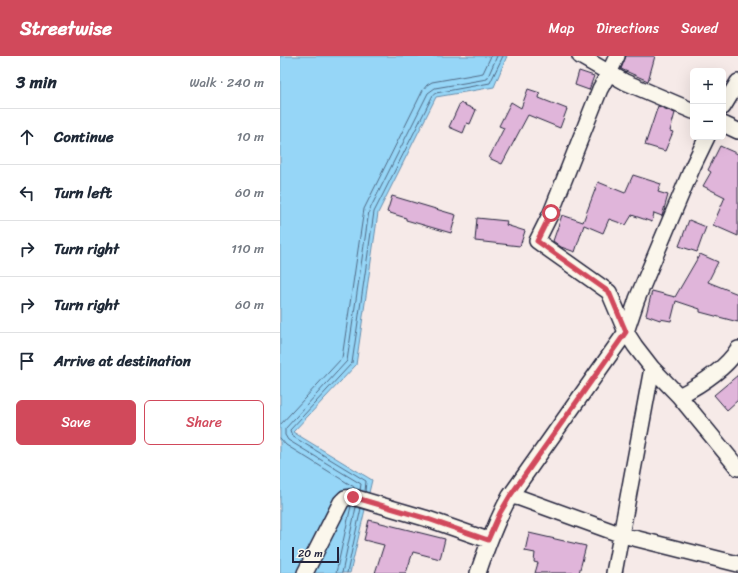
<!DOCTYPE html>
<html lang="en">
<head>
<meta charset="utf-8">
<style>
	:root { --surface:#fff; --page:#f6f6f7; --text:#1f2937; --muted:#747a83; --line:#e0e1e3; --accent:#d1495b }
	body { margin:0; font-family:Sriracha,sans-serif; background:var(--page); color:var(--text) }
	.controls { position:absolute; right:12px; top:12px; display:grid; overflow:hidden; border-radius:6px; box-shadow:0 4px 16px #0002 }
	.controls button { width:36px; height:36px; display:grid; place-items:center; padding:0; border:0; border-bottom:1px solid var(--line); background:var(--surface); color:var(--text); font:20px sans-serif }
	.scale { position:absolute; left:12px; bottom:10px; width:47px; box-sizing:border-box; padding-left:4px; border:2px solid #22223b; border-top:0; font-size:11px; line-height:14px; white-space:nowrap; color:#22223b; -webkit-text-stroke:3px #fbf7ec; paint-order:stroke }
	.stop { position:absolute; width:12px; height:12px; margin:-9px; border:3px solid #d1495b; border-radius:50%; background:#fff }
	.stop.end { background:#d1495b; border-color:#fff; box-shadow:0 1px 4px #0008 }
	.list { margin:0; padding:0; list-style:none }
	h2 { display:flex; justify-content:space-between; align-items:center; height:52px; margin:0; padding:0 16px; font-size:17px }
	h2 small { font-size:13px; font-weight:400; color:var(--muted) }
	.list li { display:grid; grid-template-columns:26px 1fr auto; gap:12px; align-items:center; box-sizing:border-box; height:56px; padding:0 16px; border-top:1px solid var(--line) }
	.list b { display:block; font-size:15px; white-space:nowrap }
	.list em { font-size:13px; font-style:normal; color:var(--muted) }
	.actions { display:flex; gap:8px; padding:12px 16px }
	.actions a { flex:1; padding:9px 0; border:1px solid var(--accent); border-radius:6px; text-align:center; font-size:14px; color:var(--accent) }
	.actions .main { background:var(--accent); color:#fff }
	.icon { flex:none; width:22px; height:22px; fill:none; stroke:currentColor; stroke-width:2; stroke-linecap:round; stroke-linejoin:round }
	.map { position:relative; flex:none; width:458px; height:517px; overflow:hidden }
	header { display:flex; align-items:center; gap:24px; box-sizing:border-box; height:56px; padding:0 20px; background:var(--accent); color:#fff }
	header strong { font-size:19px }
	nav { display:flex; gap:22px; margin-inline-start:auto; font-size:14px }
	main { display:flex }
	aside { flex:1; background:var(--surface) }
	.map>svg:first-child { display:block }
	.water { fill:#96d6f7; stroke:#688eac }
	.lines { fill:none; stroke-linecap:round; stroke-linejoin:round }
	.shore { stroke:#506a86; stroke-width:1 }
	.building { fill:#e0b5da; stroke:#22223b }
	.minor-casing { stroke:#22223b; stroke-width:18 }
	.minor { stroke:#fbf7ec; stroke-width:15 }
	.route { stroke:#d1495b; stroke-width:5 }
</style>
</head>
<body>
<header>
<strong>Streetwise</strong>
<nav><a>Map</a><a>Directions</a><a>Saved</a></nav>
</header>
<main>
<aside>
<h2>3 min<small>Walk · 240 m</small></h2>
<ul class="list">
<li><svg class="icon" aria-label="ahead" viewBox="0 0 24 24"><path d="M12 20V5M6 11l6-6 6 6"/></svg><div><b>Continue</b></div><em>10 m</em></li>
<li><svg class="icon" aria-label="left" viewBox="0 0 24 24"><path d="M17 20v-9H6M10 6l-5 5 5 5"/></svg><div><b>Turn left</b></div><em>60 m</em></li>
<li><svg class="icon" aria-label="right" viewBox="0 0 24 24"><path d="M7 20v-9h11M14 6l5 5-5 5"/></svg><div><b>Turn right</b></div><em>110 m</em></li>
<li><svg class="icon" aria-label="right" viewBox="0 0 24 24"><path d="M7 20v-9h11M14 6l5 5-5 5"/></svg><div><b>Turn right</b></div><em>60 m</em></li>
<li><svg class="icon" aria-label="arrive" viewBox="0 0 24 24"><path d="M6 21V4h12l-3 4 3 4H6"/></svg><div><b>Arrive at destination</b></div></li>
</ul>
<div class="actions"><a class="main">Save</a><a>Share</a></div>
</aside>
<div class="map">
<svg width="458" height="517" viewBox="0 0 458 517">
	<rect width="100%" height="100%" fill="#f6eae8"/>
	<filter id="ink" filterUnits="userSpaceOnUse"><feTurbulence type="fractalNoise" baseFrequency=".025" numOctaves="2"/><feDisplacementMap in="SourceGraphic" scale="8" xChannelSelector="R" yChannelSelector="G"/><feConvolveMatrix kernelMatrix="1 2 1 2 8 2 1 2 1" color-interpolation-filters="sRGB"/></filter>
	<g filter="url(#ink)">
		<path class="water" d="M0 0H227L214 31 156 41 98 157 76 309 13 376 92 424 70 517H0Z"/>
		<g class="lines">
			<path class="shore" d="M0 369 62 302 84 153 143 34 147 29 152 26 203 17 211 0
				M0 382 6 389 74 431V433
				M80 434 81 428 8 384 5 379V373L67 305 89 155 148 37 155 32 207 23 217 0
				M85 436 86 425 12 380 10 374 72 307 94 156 153 39 156 37 210 27 223 0
				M56 517 71 450
				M62 517 76 451
				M67 517 81 452"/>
		</g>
		<path class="building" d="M346 0H375L368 25 341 13Z
			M299 15 314 20 309 34 295 29Z
			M248 33 260 37 259 42 287 53 280 72 248 59 222 108 209 102 224 72 219 70 231 46 241 52Z
			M180 47 196 54 190 68 187 67 183 77 169 71Z
			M378 50 395 57 390 75 393 76 385 95 365 89Z
			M440 90 458 98V180L433 169 445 141 423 130 431 116 428 114Z
			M353 119 381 128 378 136 388 139 382 160 374 157 372 166 352 159 346 169 329 163 323 177 304 169 295 196 281 191 273 185 282 159 303 166 318 126 345 137Z
			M112 140 176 159 171 177 126 164V162L107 156Z
			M197 162 227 165 226 169 245 175 240 190 195 185Z
			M409 164 426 171 417 196 399 190Z
			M420 198 438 206 428 226 458 238V266L420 256V253L396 245 391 265 380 263V264L366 259 372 235 395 241Z
			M458 319V344L447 354 434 339Z
			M89 464 165 483 160 503 133 496 126 517H95L104 489 84 484Z
			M249 477 306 490 299 517H255L258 507 254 506 255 497 245 495Z"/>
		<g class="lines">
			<defs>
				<path id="minor" d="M300 0 345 26 413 55
					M443 51 458 26
					M443 68 458 75
					M372 312 399 340 458 412
					M399 340C420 329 445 314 458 293
					M230 440 240 442 342 479 458 508
					M25 517 61 446 65 442 73 441 148 463 208 484
					M198 517C207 490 216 465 230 440L346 276 357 243 413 110 427 81
					M334 517 372 312 355 290 346 276 329 236 257 185 271 157 320 33 329 17 337 0"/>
			</defs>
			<use href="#minor" class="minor-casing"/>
			<use href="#minor" class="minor"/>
		</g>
	</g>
	<g class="lines" filter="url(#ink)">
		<path class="route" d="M73 441 148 463 208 484 220 457 230 440 346 276 329 236 257 185 271 157"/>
	</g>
</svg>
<div class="controls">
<button>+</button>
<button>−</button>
</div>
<div class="scale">20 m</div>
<div class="stop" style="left:271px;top:157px"></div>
<div class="stop end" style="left:73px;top:441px"></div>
</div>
</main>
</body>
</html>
